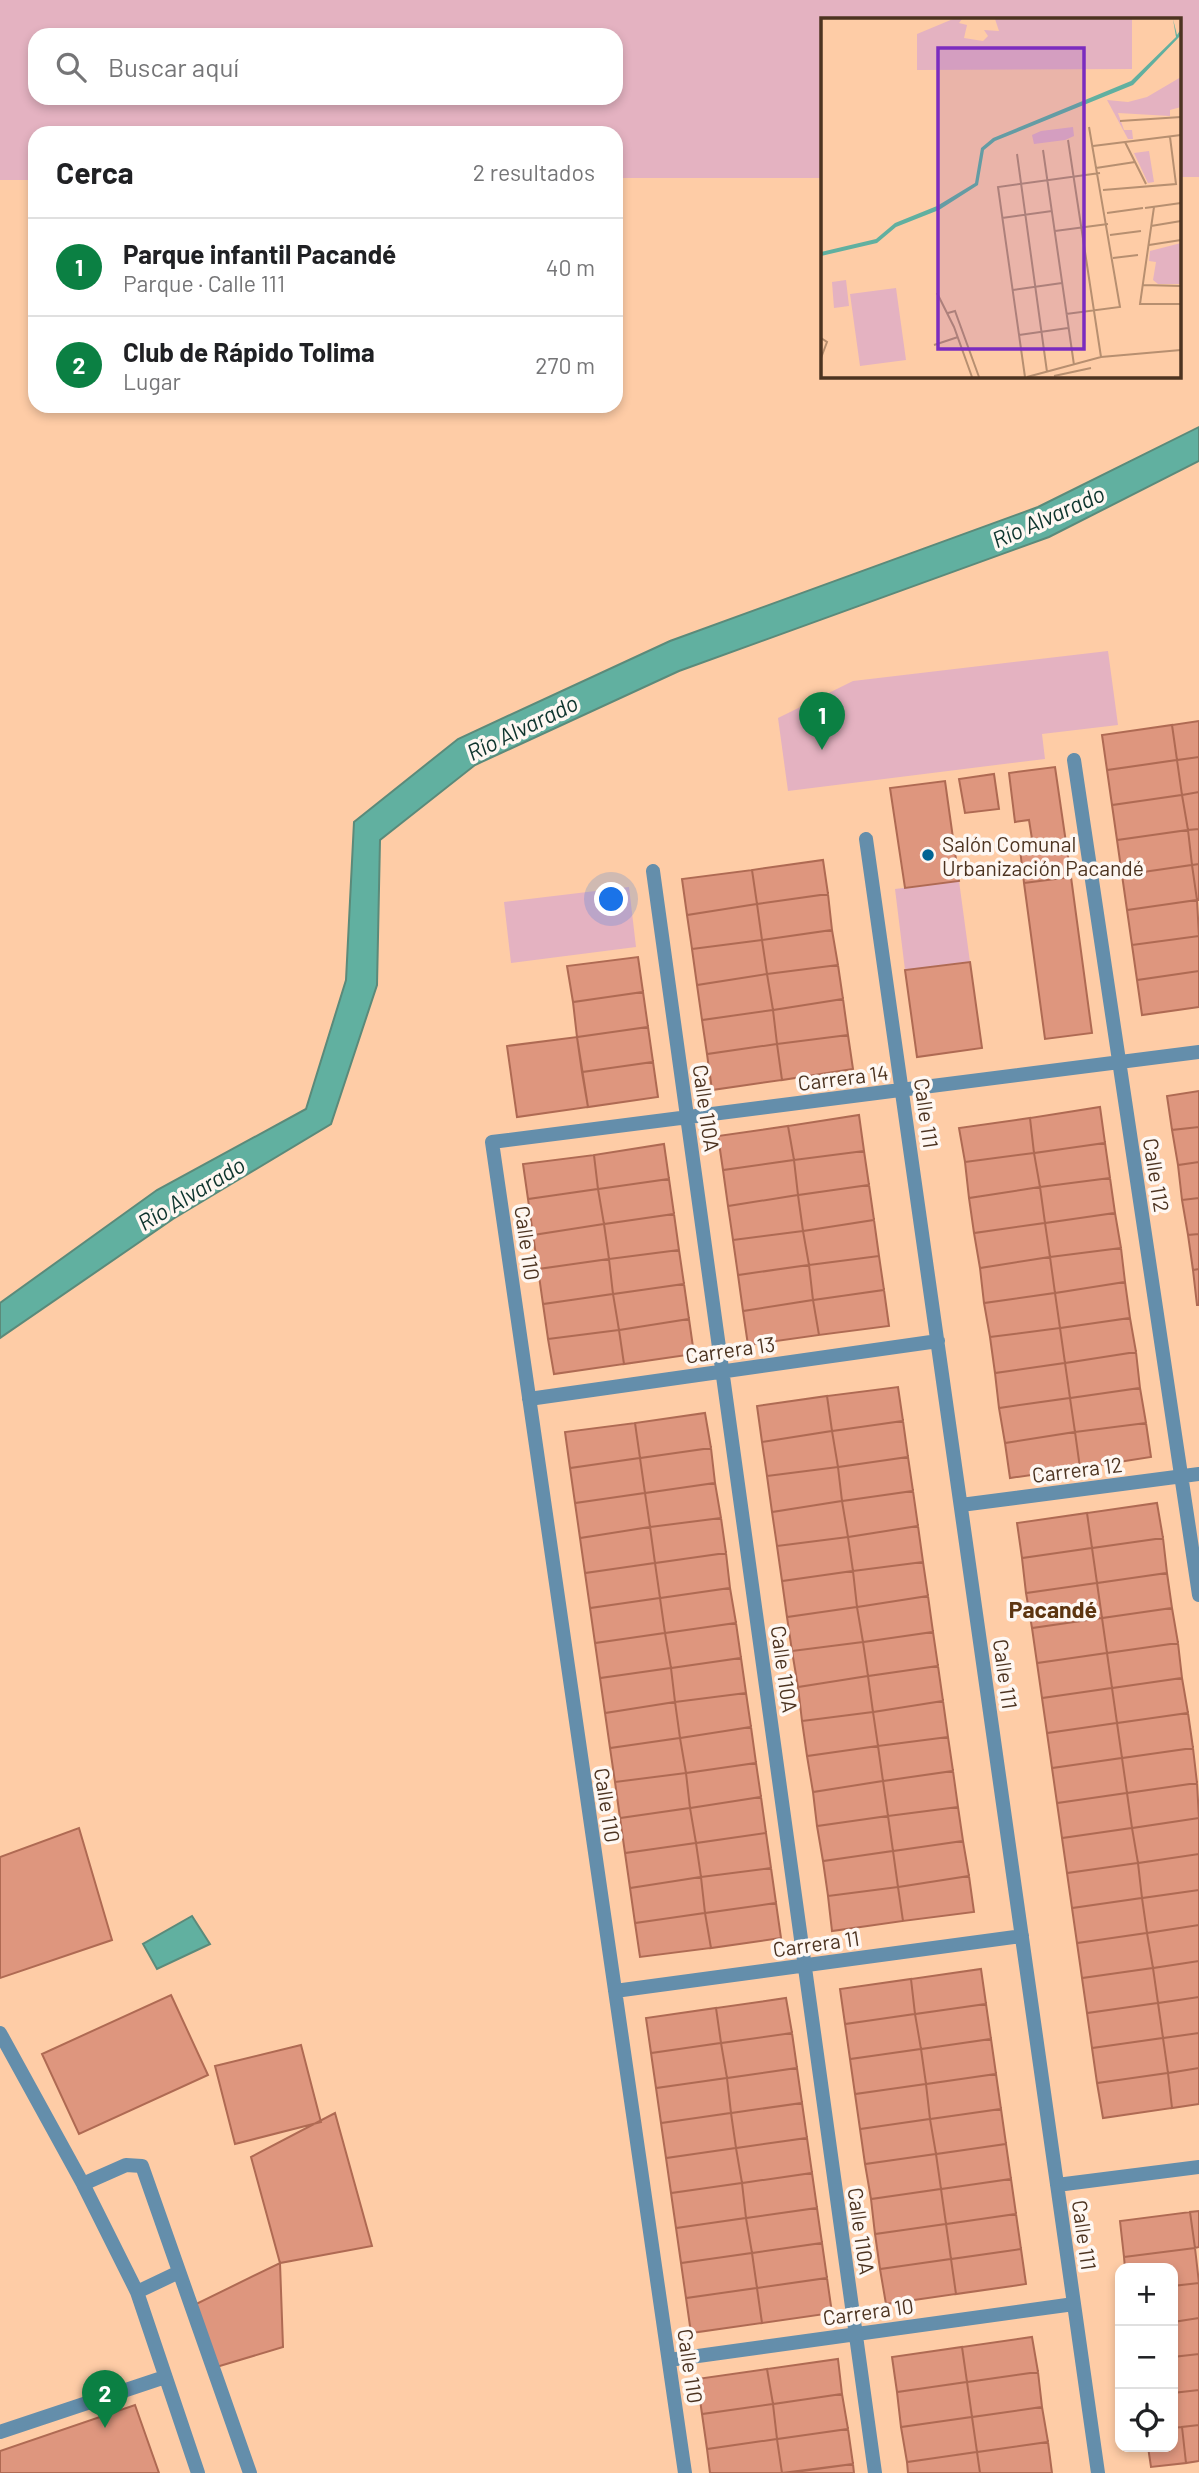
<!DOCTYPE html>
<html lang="es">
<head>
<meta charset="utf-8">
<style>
	:root { --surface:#fff; --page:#f2f2f2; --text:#202124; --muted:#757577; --line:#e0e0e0; --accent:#0b8043 }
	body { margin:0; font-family:Barlow,sans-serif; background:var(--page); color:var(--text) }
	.controls { position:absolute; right:21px; bottom:21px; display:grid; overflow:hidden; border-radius:14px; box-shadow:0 4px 10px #0003 }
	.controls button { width:63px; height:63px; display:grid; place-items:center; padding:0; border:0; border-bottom:2px solid var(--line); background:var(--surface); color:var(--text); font:35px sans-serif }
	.you { position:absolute; left:612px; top:900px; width:24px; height:24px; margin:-18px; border:5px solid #fff; border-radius:50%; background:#1a73e8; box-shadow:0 0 0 10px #1a73e833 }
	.badge { display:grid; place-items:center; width:46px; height:46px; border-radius:50%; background:var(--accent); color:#fff; font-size:23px; font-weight:700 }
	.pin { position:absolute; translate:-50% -58px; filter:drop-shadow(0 2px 4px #0008) }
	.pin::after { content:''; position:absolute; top:37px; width:24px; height:21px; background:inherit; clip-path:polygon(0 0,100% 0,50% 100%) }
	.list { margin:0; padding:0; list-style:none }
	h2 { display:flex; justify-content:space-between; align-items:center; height:91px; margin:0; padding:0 28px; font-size:30px }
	h2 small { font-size:23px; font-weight:400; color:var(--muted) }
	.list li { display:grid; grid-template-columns:46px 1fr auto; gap:21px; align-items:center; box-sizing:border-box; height:98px; padding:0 28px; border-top:2px solid var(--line) }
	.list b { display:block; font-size:26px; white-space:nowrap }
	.list p { margin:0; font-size:23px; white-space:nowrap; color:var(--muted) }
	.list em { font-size:23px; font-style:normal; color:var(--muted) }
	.icon { flex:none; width:38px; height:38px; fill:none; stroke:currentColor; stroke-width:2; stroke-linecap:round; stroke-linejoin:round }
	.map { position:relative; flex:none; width:1199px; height:2473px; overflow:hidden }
	.search { position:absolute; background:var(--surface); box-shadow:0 4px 10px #0003; left:28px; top:28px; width:595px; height:77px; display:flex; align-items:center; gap:18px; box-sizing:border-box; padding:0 24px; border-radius:21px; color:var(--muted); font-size:26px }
	.panel { position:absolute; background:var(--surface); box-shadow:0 4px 10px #0003; left:28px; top:126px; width:595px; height:287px; border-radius:21px }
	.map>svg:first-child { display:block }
	.green { fill:#e4b2c1; fill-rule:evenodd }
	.water { fill:#61b0a0; stroke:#5b8a7a; stroke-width:2 }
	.building { fill:#de967e; stroke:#af6a53; stroke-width:2 }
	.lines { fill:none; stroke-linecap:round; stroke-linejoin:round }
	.service { stroke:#648eab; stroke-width:14 }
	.minor { stroke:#648eab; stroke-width:14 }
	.poi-dot { fill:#006493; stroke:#fef7f2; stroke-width:2.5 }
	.labels { text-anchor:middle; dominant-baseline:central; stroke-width:7; stroke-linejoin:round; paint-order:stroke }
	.poi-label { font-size:21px; fill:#4c3320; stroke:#fef7f2; text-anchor:start }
	.street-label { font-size:21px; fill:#4c3320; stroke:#fef7f2 }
	.water-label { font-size:23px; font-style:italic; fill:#0d342d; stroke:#fef7f2 }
	.neighbourhood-label { font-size:23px; font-weight:bold; fill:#5d3510; stroke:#fef7f2 }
	.inset-road { fill:none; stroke:#b78f70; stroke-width:2 }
	.view { fill:#7b2cbf; fill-opacity:0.15; stroke:#7b2cbf; stroke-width:3.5 }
	.inset-edge { fill:none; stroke:#4c3320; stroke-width:3.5 }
</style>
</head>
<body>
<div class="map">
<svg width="1199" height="2473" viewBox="0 0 1199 2473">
	<rect width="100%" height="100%" fill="#fecca6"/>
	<path class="green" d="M0 0H1199V177H1180V19H823V178H616V133H35V180H0ZM616 35V98H35V35Z
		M1108 651 1118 725 1042 734 1045 759 788 791 778 718 853 681Z
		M959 881 970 962 905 970 895 889Z
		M629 887 636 947 511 963 504 902Z"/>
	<path class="water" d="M1199 427V461L1049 537 679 671 475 765 380 840 377 985 331 1124 173 1219 0 1338V1303L157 1190 306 1109 346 980 354 822 458 739 670 641 1038 507Z
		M192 1916 210 1944 157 1969 143 1944Z"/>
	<path class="building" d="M1199 721V757L1177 760 1172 725Z
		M1172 725 1177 760 1107 770 1102 735Z
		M1199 757V792L1182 795 1177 760Z
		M1177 760 1182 795 1112 805 1107 770Z
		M1055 767 1071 877 1024 883 1019 841 1032 839 1029 820 1015 822 1009 773Z
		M994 774 999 809 965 813 959 779Z
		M945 781 959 881 905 888 890 788Z
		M1199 792V829L1188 830 1182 795Z
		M1182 795 1188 830 1117 840 1112 805Z
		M1199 829V864L1192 865 1188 830Z
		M1188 830 1192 865 1122 875 1117 840Z
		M823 860 828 894 757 904 752 870Z
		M1199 864V900H1197L1192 865Z
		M1192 865 1197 900 1127 910 1122 875Z
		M752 870 757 904 687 915 682 879Z
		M1071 877 1092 1033 1045 1039 1024 883Z
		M828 894 832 930 762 940 757 904Z
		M1197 900 1199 936 1132 945 1127 910Z
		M757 904 762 940 692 949 687 915Z
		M832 930 838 965 767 974 762 940Z
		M1199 936V971L1137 980 1132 945Z
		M762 940 767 974 697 985 692 949Z
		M638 957 643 992 573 1002 567 966Z
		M970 962 982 1048 917 1057 905 970Z
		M838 965 843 999 773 1010 767 974Z
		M1199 971V1007L1142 1015 1137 980Z
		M767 974 773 1010 702 1020 697 985Z
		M643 992 648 1027 577 1037 573 1002Z
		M843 999 848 1035 777 1044 773 1010Z
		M773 1010 777 1044 707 1054 702 1020Z
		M648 1027 653 1062 582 1072 577 1037Z
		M848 1035 853 1069 782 1080 777 1044Z
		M577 1037 588 1107 517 1117 507 1046Z
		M777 1044 782 1080 712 1090 707 1054Z
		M653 1062 658 1097 588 1107 582 1072Z
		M1199 1091V1127L1172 1130 1167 1096Z
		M1100 1107 1105 1143 1034 1153 1030 1118Z
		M859 1115 864 1151 794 1160 788 1126Z
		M1030 1118 1034 1153 965 1162 959 1128Z
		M788 1126 794 1160 723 1170 718 1136Z
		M1199 1127V1162L1178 1165 1172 1130Z
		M1105 1143 1110 1178 1040 1187 1034 1153Z
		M664 1144 669 1179 598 1189 594 1155Z
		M864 1151 869 1185 798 1195 794 1160Z
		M1034 1153 1040 1187 969 1198 965 1162Z
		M594 1155 598 1189 528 1199 523 1164Z
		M794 1160 798 1195 728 1206 723 1170Z
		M1199 1162V1198L1182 1200 1178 1165Z
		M1110 1178 1115 1213 1045 1223 1040 1187Z
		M669 1179 674 1214 604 1224 598 1189Z
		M869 1185 874 1220 803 1231 798 1195Z
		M1040 1187 1045 1223 974 1233 969 1198Z
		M598 1189 604 1224 533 1235 528 1199Z
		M798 1195 803 1231 733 1240 728 1206Z
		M1199 1198V1234L1188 1235 1182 1200Z
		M1115 1213 1121 1248 1050 1257 1045 1223Z
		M674 1214 679 1250 609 1259 604 1224Z
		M874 1220 879 1256 809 1265 803 1231Z
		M1045 1223 1050 1257 980 1268 974 1233Z
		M604 1224 609 1259 538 1269 533 1235Z
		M803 1231 809 1265 738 1275 733 1240Z
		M1199 1234V1269L1193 1270 1188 1235Z
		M1121 1248 1125 1282 1055 1293 1050 1257Z
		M679 1250 684 1284 613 1294 609 1259Z
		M879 1256 884 1290 813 1300 809 1265Z
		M1050 1257 1055 1293 984 1303 980 1268Z
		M609 1259 613 1294 543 1304 538 1269Z
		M809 1265 813 1300 743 1311 738 1275Z
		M1199 1269V1305H1197L1193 1270Z
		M1125 1282 1130 1318 1060 1328 1055 1293Z
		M684 1284 689 1319 619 1330 613 1294Z
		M884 1290 889 1326 819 1335 813 1300Z
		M1055 1293 1060 1328 990 1337 984 1303Z
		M613 1294 619 1330 548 1339 543 1304Z
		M813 1300 819 1335 748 1345 743 1311Z
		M1130 1318 1136 1352 1065 1363 1060 1328Z
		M689 1319 694 1354 624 1364 619 1330Z
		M1060 1328 1065 1363 995 1373 990 1337Z
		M619 1330 624 1364 554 1374 548 1339Z
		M1136 1352 1140 1388 1070 1398 1065 1363Z
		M1065 1363 1070 1398 999 1408 995 1373Z
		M898 1387 903 1421 832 1431 827 1396Z
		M1140 1388 1146 1423 1075 1432 1070 1398Z
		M827 1396 832 1431 762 1442 757 1406Z
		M1070 1398 1075 1432 1005 1443 999 1408Z
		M705 1413 711 1448 640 1458 635 1423Z
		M903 1421 908 1457 838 1467 832 1431Z
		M635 1423 640 1458 570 1468 565 1432Z
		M1146 1423 1151 1457 1080 1468 1075 1432Z
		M832 1431 838 1467 767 1476 762 1442Z
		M1075 1432 1080 1468 1010 1478 1005 1443Z
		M711 1448 715 1483 645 1493 640 1458Z
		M908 1457 913 1491 842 1501 838 1467Z
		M640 1458 645 1493 575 1503 570 1468Z
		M838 1467 842 1501 772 1512 767 1476Z
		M715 1483 721 1518 650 1527 645 1493Z
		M913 1491 918 1526 848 1537 842 1501Z
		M645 1493 650 1527 580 1538 575 1503Z
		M842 1501 848 1537 777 1546 772 1512Z
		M1157 1503 1163 1538 1092 1548 1087 1513Z
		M1087 1513 1092 1548 1022 1558 1017 1523Z
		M721 1518 726 1553 655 1563 650 1527Z
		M918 1526 923 1562 853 1571 848 1537Z
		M650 1527 655 1563 585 1573 580 1538Z
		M848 1537 853 1571 782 1581 777 1546Z
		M1163 1538 1167 1573 1097 1583 1092 1548Z
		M1092 1548 1097 1583 1026 1593 1022 1558Z
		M726 1553 730 1588 660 1598 655 1563Z
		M923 1562 928 1596 857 1607 853 1571Z
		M655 1563 660 1598 590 1608 585 1573Z
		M853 1571 857 1607 787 1617 782 1581Z
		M1167 1573 1172 1608 1102 1618 1097 1583Z
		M1097 1583 1102 1618 1032 1628 1026 1593Z
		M730 1588 736 1623 665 1633 660 1598Z
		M928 1596 933 1632 863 1642 857 1607Z
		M660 1598 665 1633 595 1643 590 1608Z
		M857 1607 863 1642 792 1651 787 1617Z
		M1172 1608 1178 1643 1107 1653 1102 1618Z
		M1102 1618 1107 1653 1037 1663 1032 1628Z
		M736 1623 741 1658 671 1668 665 1633Z
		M933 1632 938 1666 868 1676 863 1642Z
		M665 1633 671 1668 600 1678 595 1643Z
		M863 1642 868 1676 798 1687 792 1651Z
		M1178 1643 1182 1678 1112 1688 1107 1653Z
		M1107 1653 1112 1688 1042 1698 1037 1663Z
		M741 1658 746 1693 675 1702 671 1668Z
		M938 1666 943 1701 873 1712 868 1676Z
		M671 1668 675 1702 605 1713 600 1678Z
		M868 1676 873 1712 802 1721 798 1687Z
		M1182 1678 1188 1713 1117 1723 1112 1688Z
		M1112 1688 1117 1723 1047 1733 1042 1698Z
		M746 1693 751 1727 680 1738 675 1702Z
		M943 1701 948 1737 878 1746 873 1712Z
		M675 1702 680 1738 610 1748 605 1713Z
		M873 1712 878 1746 807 1756 802 1721Z
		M1188 1713 1193 1748 1122 1758 1117 1723Z
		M1117 1723 1122 1758 1052 1768 1047 1733Z
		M751 1727 756 1763 686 1773 680 1738Z
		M948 1737 953 1771 883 1781 878 1746Z
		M680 1738 686 1773 615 1782 610 1748Z
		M878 1746 883 1781 813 1792 807 1756Z
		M1193 1748 1197 1783 1127 1793 1122 1758Z
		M1122 1758 1127 1793 1057 1803 1052 1768Z
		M756 1763 761 1797 690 1808 686 1773Z
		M953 1771 958 1807 888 1816 883 1781Z
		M686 1773 690 1808 620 1818 615 1782Z
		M883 1781 888 1816 817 1826 813 1792Z
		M1197 1783 1199 1818 1132 1828 1127 1793Z
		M1127 1793 1132 1828 1062 1838 1057 1803Z
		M761 1797 766 1833 696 1843 690 1808Z
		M958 1807 963 1841 893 1851 888 1816Z
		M690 1808 696 1843 625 1853 620 1818Z
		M888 1816 893 1851 823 1861 817 1826Z
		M1199 1818V1854L1138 1863 1132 1828Z
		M79 1828 112 1940 0 1978V1857Z
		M1132 1828 1138 1863 1067 1873 1062 1838Z
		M766 1833 771 1868 701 1877 696 1843Z
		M963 1841 969 1876 898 1887 893 1851Z
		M696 1843 701 1877 630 1888 625 1853Z
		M893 1851 898 1887 828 1896 823 1861Z
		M1199 1854V1890L1142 1898 1138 1863Z
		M1138 1863 1142 1898 1072 1908 1067 1873Z
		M771 1868 776 1903 705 1913 701 1877Z
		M969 1876 974 1912 903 1921 898 1887Z
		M701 1877 705 1913 635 1923 630 1888Z
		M898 1887 903 1921 832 1931 828 1896Z
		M1199 1890V1925L1147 1933 1142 1898Z
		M1142 1898 1147 1933 1077 1943 1072 1908Z
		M776 1903 781 1938 711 1948 705 1913Z
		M705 1913 711 1948 640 1957 635 1923Z
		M1199 1925V1961L1153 1968 1147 1933Z
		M1147 1933 1153 1968 1082 1978 1077 1943Z
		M1199 1961V1997L1158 2003 1153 1968Z
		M1153 1968 1158 2003 1087 2013 1082 1978Z
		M981 1969 986 2004 915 2014 911 1979Z
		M911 1979 915 2014 845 2024 840 1989Z
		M171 1995 208 2075 79 2134 42 2054Z
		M1199 1997V2033L1163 2038 1158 2003Z
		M786 1998 792 2033 721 2043 716 2008Z
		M1158 2003 1163 2038 1092 2048 1087 2013Z
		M986 2004 991 2039 921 2049 915 2014Z
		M716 2008 721 2043 651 2053 646 2018Z
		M915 2014 921 2049 850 2059 845 2024Z
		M792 2033 797 2068 727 2078 721 2043Z
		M1199 2033V2068L1168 2073 1163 2038Z
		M1163 2038 1168 2073 1097 2083 1092 2048Z
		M991 2039 996 2074 926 2084 921 2049Z
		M721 2043 727 2078 656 2088 651 2053Z
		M301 2045 321 2122 235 2144 215 2066Z
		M921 2049 926 2084 855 2094 850 2059Z
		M797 2068 802 2103 731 2113 727 2078Z
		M1199 2068V2104L1172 2108 1168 2073Z
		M1168 2073 1172 2108 1103 2118 1097 2083Z
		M996 2074 1001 2109 930 2119 926 2084Z
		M727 2078 731 2113 661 2123 656 2088Z
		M926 2084 930 2119 860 2129 855 2094Z
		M802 2103 807 2138 736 2148 731 2113Z
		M1001 2109 1006 2144 936 2154 930 2119Z
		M335 2113 372 2246 280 2263 251 2157Z
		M731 2113 736 2148 666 2158 661 2123Z
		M930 2119 936 2154 865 2164 860 2129Z
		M807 2138 812 2173 742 2183 736 2148Z
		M1006 2144 1011 2179 941 2189 936 2154Z
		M736 2148 742 2183 671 2193 666 2158Z
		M936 2154 941 2189 871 2199 865 2164Z
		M812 2173 817 2208 746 2218 742 2183Z
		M1011 2179 1016 2214 946 2224 941 2189Z
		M742 2183 746 2218 676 2228 671 2193Z
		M941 2189 946 2224 875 2234 871 2199Z
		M817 2208 822 2243 752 2253 746 2218Z
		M1199 2211V2247L1195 2248 1190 2212Z
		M1190 2212 1195 2248 1124 2257 1120 2221Z
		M1016 2214 1021 2249 951 2259 946 2224Z
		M746 2218 752 2253 681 2263 676 2228Z
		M946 2224 951 2259 880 2269 875 2234Z
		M822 2243 827 2278 757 2288 752 2253Z
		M1195 2248 1199 2283 1173 2286V2268H1125L1124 2257Z
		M1021 2249 1026 2284 956 2294 951 2259Z
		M752 2253 757 2288 686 2298 681 2263Z
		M951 2259 956 2294 886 2304 880 2269Z
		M280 2263 283 2347 213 2368 192 2306Z
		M827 2278 832 2313 762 2323 757 2288Z
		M1199 2283V2318L1173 2322V2286Z
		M757 2288 762 2323 691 2333 686 2298Z
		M1199 2318V2354L1173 2357V2322Z
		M1032 2337 1038 2372 967 2382 962 2347Z
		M962 2347 967 2382 897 2392 892 2357Z
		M1199 2354V2390L1173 2393V2357Z
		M838 2359 842 2394 773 2404 767 2369Z
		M767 2369 773 2404 702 2414 697 2379Z
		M1038 2372 1042 2407 972 2417 967 2382Z
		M967 2382 972 2417 901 2427 897 2392Z
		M1199 2390V2425L1173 2428V2393Z
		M842 2394 848 2429 777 2439 773 2404Z
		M773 2404 777 2439 707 2449 702 2414Z
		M135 2405 159 2473H0V2451Z
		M1042 2407 1048 2442 977 2452 972 2417Z
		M972 2417 977 2452 907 2462 901 2427Z
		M1199 2425V2461L1186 2463 1182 2427Z
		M1182 2427 1186 2463 1151 2467 1148 2447H1173V2428Z
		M848 2429 853 2464 782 2473 777 2439Z
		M777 2439 782 2473H710L707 2449Z
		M1048 2442 1052 2473H980L977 2452Z
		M977 2452 980 2473H908L907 2462Z
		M853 2464 854 2473H788Z"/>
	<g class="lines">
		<path class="service" d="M0 2033 83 2184 137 2292 198 2473
			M83 2184 126 2165 142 2166 250 2473
			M137 2292 179 2272
			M0 2432 165 2377"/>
		<path class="minor" d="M1074 760 1199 1595
			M866 839 1098 2473
			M653 871 875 2473
			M529 1399 938 1341
			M961 1505 1199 1474
			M615 1991 1022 1936
			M1057 2185 1199 2167
			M669 2360 1074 2304
			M685 2473 492 1142 1199 1052"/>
	</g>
	<circle class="poi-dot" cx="928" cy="855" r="7"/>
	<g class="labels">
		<g class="poi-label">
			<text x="942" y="843">Salón Comunal<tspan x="942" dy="24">Urbanización Pacandé</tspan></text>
		</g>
		<g class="street-label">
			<text transform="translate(843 1077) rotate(-7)">Carrera 14</text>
			<text transform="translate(707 1108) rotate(82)">Calle 110A</text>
			<text transform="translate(927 1113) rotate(82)">Calle 111</text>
			<text transform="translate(1157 1175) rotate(81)">Calle 112</text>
			<text transform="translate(528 1243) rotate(82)">Calle 110</text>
			<text transform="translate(730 1349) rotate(-8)">Carrera 13</text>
			<text transform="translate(1077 1469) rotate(-7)">Carrera 12</text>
			<text transform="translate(785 1669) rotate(82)">Calle 110A</text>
			<text transform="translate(1006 1674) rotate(82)">Calle 111</text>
			<text transform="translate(608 1805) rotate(81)">Calle 110</text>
			<text transform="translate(816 1943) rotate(-8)">Carrera 11</text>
			<text transform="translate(862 2231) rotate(82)">Calle 110A</text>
			<text transform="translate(1085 2235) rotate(82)">Calle 111</text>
			<text transform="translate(868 2311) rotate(-8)">Carrera 10</text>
			<text transform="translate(691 2366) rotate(82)">Calle 110</text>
		</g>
		<g class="water-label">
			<text transform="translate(1048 516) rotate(-24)">Río Alvarado</text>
			<text transform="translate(522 727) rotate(-26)">Río Alvarado</text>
			<text transform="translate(191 1193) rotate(-31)">Río Alvarado</text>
		</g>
		<g class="neighbourhood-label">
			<text x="1053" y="1609">Pacandé</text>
		</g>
	</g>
	<g transform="translate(821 18)">
		<rect width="360" height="360" fill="#fecca6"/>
		<path d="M132 1H141L138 5 146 7 143 20 162 23 167 18 163 12 178 13 174 1H311V51L96 52V16ZM360 59V89L349 92V98L297 95 303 112H311L312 121H307L286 82 307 84 326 79ZM252 109 253 118 244 122 213 126 211 117 220 113ZM328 133 333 164 327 165 313 135ZM360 225V266H337L332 262 335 244 328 243 329 233ZM25 262 28 288 13 290 11 264ZM75 270 85 342 39 348 29 276Z" fill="#e4b2c1"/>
		<path d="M352 1 356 17 360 11V17L312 67 174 123 163 132 157 167 118 192 75 209 56 225 0 238V234L55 221 74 205 116 188 154 165 160 130 172 120 310 63 355 19Z" fill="#61b0a0"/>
		<path class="inset-road" d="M299 103 360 99M247 122 280 339M304 124 325 166M272 128 360 117M222 132 253 347M196 136 226 354M275 150 314 144M282 172 355 166 349 119M333 189 319 286H360M324 190 360 185M286 195 322 190M181 200 231 193M330 208 360 203M234 213 287 206M289 217 320 213M328 227 360 222M292 240 317 237M322 267 360 268M192 272 241 265M116 275 133 309 151 359M127 295 134 293 158 359M245 296 299 289 268 109M198 317 247 310M0 320 6 324 0 340M113 327 137 319M233 358 270 350M204 359 177 169 279 155M206 359 280 339 360 332"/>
		<path class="view" d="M117 30H263V331H117Z"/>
		<rect width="360" height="360" class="inset-edge"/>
	</g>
</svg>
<div class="controls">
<button>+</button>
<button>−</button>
<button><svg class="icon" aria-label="locate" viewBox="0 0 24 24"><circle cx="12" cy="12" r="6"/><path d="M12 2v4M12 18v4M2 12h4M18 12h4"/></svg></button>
</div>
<div class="you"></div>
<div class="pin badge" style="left:822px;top:750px">1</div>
<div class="pin badge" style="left:105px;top:2428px">2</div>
<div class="search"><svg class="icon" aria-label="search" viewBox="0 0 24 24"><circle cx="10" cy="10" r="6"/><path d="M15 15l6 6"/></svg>Buscar aquí</div>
<section class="panel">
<h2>Cerca<small>2 resultados</small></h2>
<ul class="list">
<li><span class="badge">1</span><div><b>Parque infantil Pacandé</b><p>Parque · Calle 111</p></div><em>40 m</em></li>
<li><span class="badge">2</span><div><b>Club de Rápido Tolima</b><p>Lugar</p></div><em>270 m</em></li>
</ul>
</section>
</div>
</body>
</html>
